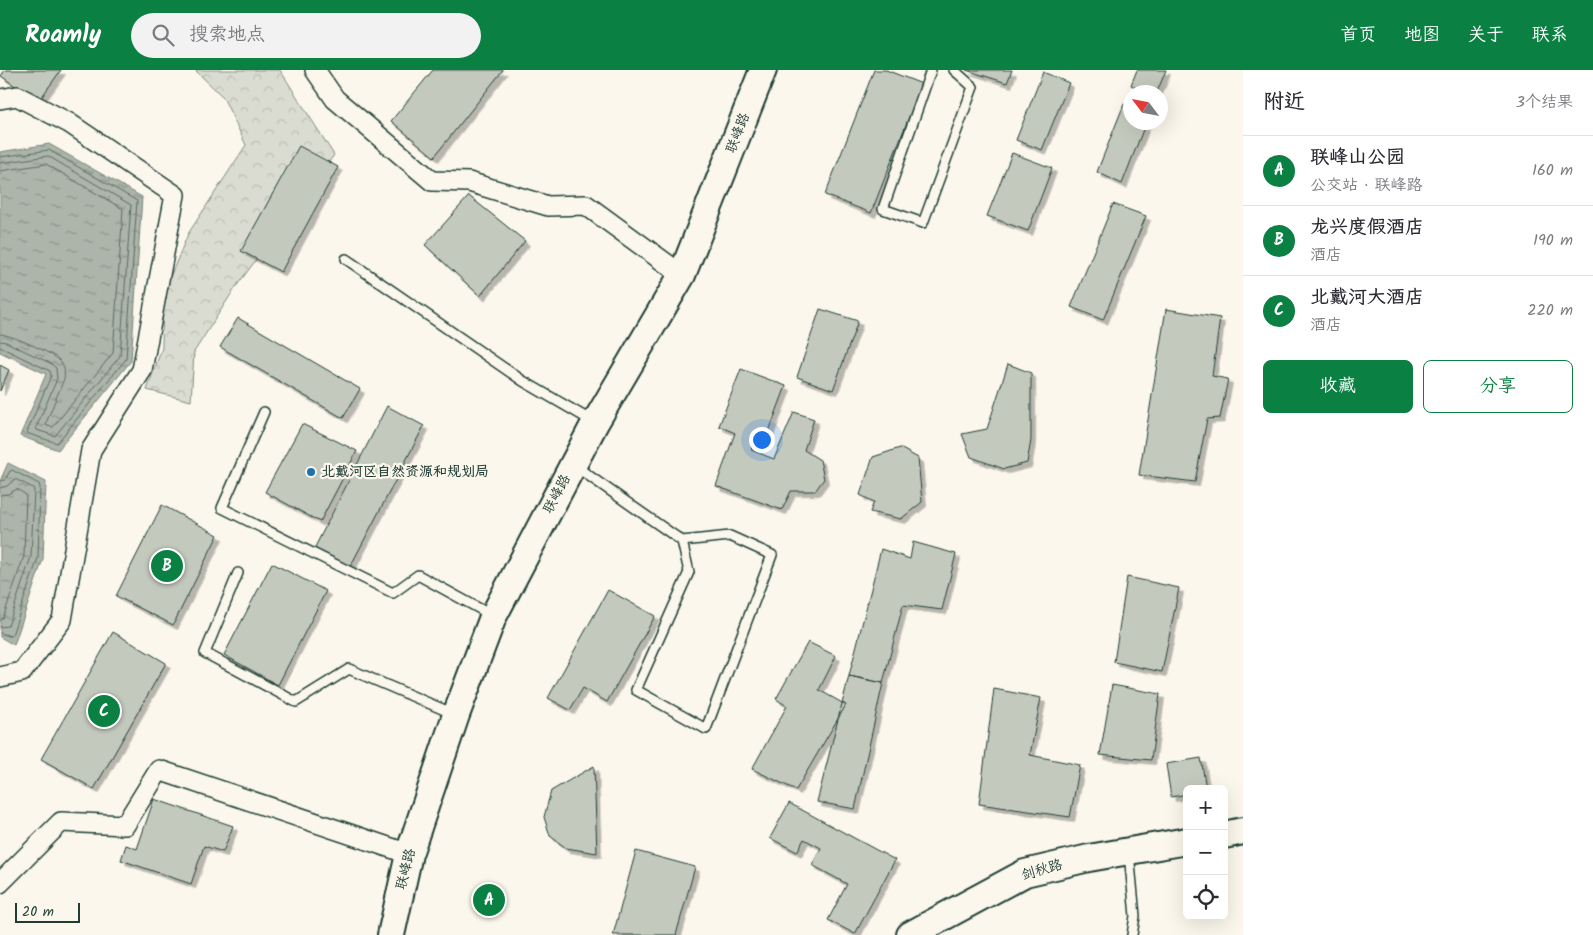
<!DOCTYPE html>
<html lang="zh">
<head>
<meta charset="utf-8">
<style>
	:root { --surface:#fff; --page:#f2f2f3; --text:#2b2b33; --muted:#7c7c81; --line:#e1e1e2; --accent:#0b8043 }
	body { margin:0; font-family:Kalam,"LXGW WenKai TC",sans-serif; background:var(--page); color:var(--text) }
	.controls { position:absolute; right:15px; bottom:15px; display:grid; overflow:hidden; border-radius:8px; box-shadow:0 5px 20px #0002 }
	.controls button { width:45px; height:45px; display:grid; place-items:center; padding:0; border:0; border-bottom:1px solid var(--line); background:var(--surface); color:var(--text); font:25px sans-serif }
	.compass { position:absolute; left:1123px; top:15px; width:45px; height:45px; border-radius:50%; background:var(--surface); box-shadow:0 5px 20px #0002; rotate:302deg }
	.scale { position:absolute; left:15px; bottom:12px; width:65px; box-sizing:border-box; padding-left:5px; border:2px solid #1f3d34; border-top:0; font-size:14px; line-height:18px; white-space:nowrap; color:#1f3d34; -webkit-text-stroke:4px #fbf7ec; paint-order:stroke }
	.you { position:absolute; left:761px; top:369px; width:18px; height:18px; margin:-12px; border:4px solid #fff; border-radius:50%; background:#1a73e8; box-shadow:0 0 0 8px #1a73e833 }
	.badge { display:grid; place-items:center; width:32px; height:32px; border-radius:50%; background:var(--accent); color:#fff; font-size:16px; font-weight:700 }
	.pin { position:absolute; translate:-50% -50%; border:2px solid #fff; box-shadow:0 1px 5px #0006 }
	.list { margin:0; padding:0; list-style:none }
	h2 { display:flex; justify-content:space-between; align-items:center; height:65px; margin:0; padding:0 20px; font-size:21px }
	h2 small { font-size:16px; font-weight:400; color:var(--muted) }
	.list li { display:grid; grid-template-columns:32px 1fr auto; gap:15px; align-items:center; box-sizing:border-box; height:70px; padding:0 20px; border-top:1px solid var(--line) }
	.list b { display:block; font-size:19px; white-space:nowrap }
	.list p { margin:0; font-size:16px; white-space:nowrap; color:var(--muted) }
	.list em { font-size:16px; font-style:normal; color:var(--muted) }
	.actions { display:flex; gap:10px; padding:15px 20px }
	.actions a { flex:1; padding:11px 0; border:1px solid var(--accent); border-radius:8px; text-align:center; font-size:18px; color:var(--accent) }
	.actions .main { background:var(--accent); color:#fff }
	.icon { flex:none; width:28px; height:28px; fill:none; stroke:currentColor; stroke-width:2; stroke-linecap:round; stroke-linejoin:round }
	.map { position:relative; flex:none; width:1243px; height:865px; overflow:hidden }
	header { display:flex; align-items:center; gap:30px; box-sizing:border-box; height:70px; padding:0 25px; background:var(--accent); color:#fff }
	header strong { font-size:24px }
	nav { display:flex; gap:28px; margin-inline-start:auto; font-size:18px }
	.search { width:350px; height:45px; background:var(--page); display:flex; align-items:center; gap:12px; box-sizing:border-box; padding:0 18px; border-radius:28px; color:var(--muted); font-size:19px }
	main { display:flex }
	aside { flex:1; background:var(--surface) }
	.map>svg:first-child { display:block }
	.forest { fill:url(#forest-crowns); stroke:#7d8c82 }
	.water { fill:url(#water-ripples); stroke:#74847b }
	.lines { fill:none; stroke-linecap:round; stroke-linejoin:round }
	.shore { stroke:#586d63; stroke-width:1 }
	.building { fill:#c4c9be; stroke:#1f3d34; filter:url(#shadow) }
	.service-casing { stroke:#1f3d34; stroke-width:12 }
	.minor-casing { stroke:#1f3d34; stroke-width:22 }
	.secondary-casing { stroke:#1f3d34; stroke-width:30 }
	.service { stroke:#fbf7ec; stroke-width:9 }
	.minor { stroke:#fbf7ec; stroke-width:19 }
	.secondary { stroke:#fbf7ec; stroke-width:26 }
	.poi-dot { fill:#1f6fb2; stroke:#fbf7ec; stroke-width:2 }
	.labels { text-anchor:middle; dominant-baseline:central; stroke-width:4.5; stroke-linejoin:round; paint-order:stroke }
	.street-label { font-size:14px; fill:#1f3d34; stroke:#fbf7ec }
	.poi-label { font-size:14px; font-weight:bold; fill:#1f3d34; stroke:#fbf7ec; text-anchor:start }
</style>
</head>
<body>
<header>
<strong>Roamly</strong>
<div class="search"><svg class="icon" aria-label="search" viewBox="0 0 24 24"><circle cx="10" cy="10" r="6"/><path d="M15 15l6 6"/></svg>搜索地点</div>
<nav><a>首页</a><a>地图</a><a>关于</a><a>联系</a></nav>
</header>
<main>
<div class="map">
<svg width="1243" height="865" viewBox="0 0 1243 865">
	<defs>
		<pattern id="forest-crowns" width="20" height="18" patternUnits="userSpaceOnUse" patternTransform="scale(1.25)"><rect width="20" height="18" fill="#dbdcd1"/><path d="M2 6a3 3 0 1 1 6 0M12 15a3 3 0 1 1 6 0" fill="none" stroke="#bcbeb4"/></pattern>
		<pattern id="water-ripples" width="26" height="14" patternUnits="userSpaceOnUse" patternTransform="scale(1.25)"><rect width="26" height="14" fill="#adb4aa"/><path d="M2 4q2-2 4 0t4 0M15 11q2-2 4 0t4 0" fill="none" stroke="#8c948b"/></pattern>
		<filter id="shadow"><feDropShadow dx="4.5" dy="4.5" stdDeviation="0" flood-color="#0004"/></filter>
	</defs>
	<rect width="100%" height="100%" fill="#fbf7ec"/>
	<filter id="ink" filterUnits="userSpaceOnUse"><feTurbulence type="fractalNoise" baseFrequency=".02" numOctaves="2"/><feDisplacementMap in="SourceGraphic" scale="10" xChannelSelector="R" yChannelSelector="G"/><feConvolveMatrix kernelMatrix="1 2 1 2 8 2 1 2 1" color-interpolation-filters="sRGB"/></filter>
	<g filter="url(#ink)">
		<path class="forest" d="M195 0H280L334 85 235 218 194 282 191 331 147 320 162 278 163 224 188 164 246 75 223 27Z"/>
		<path class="water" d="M49 74 142 127 131 291 58 380 20 366 46 304 0 282V82Z
			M8 393 46 412 43 489 14 575 0 567V411Z"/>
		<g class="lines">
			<path class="shore" d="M0 87 49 80 137 131 126 289 57 373 29 364 27 362 51 306 50 301 0 277
				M0 93 48 86 131 135 120 286 55 366 37 360 36 358 57 309 56 298 50 293 6 272 0 271
				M0 101 46 94 123 139 113 283 53 357 47 356 46 353 64 309C65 302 65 296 59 290 53 283 9 264 0 264
				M0 411 5 410 10 401 12 400 39 414 40 417 38 488 12 565 9 566 0 563
				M0 418 7 416 15 409 33 418 34 420 31 487 8 556 0 557
				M0 425 8 424 17 419 26 425 24 486 3 548 0 550"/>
		</g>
		<path class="building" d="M5 0H61L38 32 1 6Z
			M433 0H503L434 87 391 51Z
			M874 0H886L922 14 871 143 825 125Z
			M966 0H1012L1007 13Z
			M1137 0H1166L1157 22H1147L1131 15Z
			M1043 2 1069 13 1042 80 1016 70Z
			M1124 34 1130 36V52H1146L1122 114 1097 102Z
			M299 76 338 97 281 202 241 181Z
			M1012 83 1052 98 1028 161 987 146Z
			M469 126 525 171 480 226 425 175Z
			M1113 134 1146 146 1103 250 1071 237Z
			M820 239 858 251 833 320 797 307Z
			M1166 239 1220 248 1212 306 1228 309 1220 348 1207 349 1195 412 1139 405Z
			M238 248 360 319 343 348 220 277Z
			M1008 294 1031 303V370L1027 393 1004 399 971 387 962 364 987 359Z
			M0 295 9 300 0 321Z
			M741 299 786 316 765 372 755 368 751 380 774 389 794 342 814 349 804 380 820 390 824 409 815 421H791L782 440 716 416 735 363 719 356Z
			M387 336 424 356 349 499 314 479Z
			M302 354 357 381 320 452 265 422Z
			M900 378 918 388 922 432 901 449 870 442 874 432 860 425 873 387Z
			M162 435 218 465 173 555 116 526Z
			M913 472 956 484 942 540 903 535 883 613 849 606 881 479 910 489Z
			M272 493 326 521 278 615 224 585Z
			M1127 507 1179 518 1162 602 1114 592Z
			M608 520 655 546 607 632 583 618 570 640 548 628Z
			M113 562 166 593 94 719 41 689Z
			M808 572 836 586 819 620 846 635 796 720 752 699 787 636 776 629Z
			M849 606 883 613 855 739 817 732Z
			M1112 615 1160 624 1151 690 1100 685Z
			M994 619 1041 628 1030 685 1080 695 1070 747 979 734Z
			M1201 688 1206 719H1187V724L1171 727 1166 694Z
			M594 696 597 783 566 778 550 766 544 747 551 721Z
			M154 729 233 756 223 782 204 776 191 814 121 790 126 775 137 779Z
			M789 733 895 790 855 864 828 850 847 814 812 795 821 778 804 769 797 782 770 768Z
			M636 781 695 797 676 865H613Z"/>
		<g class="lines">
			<defs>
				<path id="service" d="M931 0 883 139 923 153 973 17 954 0
					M346 189 523 311 592 351
					M264 342 222 438 393 523 418 505 491 545
					M575 396 682 471 730 466 772 485 706 659 636 620 689 502 682 471
					M238 503 205 583 296 632 349 599 454 644
					M1129 783 1135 846 1132 865"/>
				<path id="minor" d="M315 0 335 29 432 111 469 112 548 136 586 135 682 205
					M0 29 17 26 69 53 175 125 142 300 91 380 62 550 22 602 0 607
					M0 813 61 752 125 755 159 700 409 784"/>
				<path id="secondary" d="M1224 765 1243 761
					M391 865 409 784 456 645 493 547 595 353 682 205 763 0
					M910 865 1025 803 1089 788 1187 771"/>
			</defs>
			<use href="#service" class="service-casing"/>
			<use href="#minor" class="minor-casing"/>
			<use href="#secondary" class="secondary-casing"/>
			<use href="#service" class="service"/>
			<use href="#minor" class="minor"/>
			<use href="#secondary" class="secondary"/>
		</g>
	</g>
	<circle class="poi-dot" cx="311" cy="402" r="5"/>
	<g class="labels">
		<g class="street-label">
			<text transform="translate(738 63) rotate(-69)">联峰路</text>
			<text transform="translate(557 424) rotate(-62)">联峰路</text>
			<text transform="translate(406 799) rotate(-76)">联峰路</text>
			<text transform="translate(1042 800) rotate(-16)">剑秋路</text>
		</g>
		<g class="poi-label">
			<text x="321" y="402">北戴河区自然资源和规划局</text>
		</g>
	</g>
</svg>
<div class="controls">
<button>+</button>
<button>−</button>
<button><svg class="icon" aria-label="locate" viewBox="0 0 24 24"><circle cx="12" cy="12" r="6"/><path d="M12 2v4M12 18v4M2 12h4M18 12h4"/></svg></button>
</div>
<svg class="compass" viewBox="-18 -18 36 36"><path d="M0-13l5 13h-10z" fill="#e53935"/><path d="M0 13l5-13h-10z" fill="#7c7c81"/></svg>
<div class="scale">20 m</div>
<div class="you"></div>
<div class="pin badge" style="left:489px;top:830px">A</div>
<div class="pin badge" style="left:167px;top:496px">B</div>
<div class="pin badge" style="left:104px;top:641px">C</div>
</div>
<aside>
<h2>附近<small>3个结果</small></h2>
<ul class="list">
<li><span class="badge">A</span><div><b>联峰山公园</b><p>公交站 · 联峰路</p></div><em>160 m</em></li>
<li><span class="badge">B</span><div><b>龙兴度假酒店</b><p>酒店</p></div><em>190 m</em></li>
<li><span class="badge">C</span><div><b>北戴河大酒店</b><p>酒店</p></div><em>220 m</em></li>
</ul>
<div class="actions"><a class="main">收藏</a><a>分享</a></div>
</aside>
</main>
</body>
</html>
